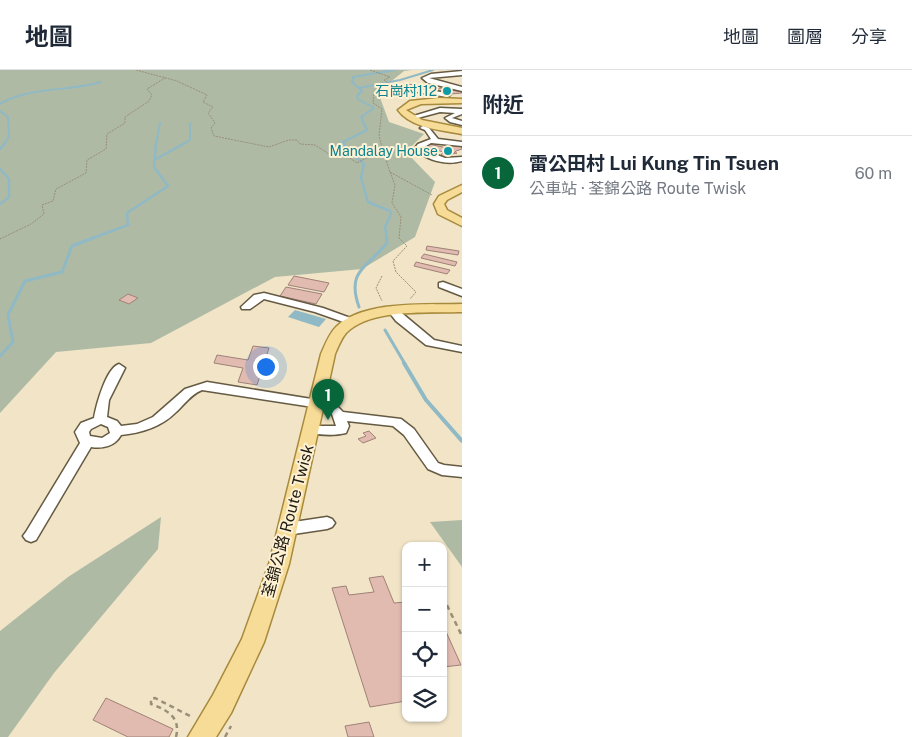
<!DOCTYPE html>
<html lang="zh-TW">
<head>
<meta charset="utf-8">
<style>
	:root { --surface:#fff; --page:#f2f2f3; --text:#1f2937; --muted:#747a83; --line:#e0e1e3; --accent:#07673b }
	body { margin:0; font-family:"Public Sans","Noto Sans TC",sans-serif; background:var(--page); color:var(--text) }
	.controls { position:absolute; right:15px; bottom:15px; display:grid; overflow:hidden; border-radius:10px; box-shadow:0 1px 4px #0004 }
	.controls button { width:45px; height:45px; display:grid; place-items:center; padding:0; border:0; border-bottom:1px solid var(--line); background:var(--surface); color:var(--text); font:25px sans-serif }
	.you { position:absolute; left:265px; top:296px; width:18px; height:18px; margin:-12px; border:4px solid #fff; border-radius:50%; background:#1a73e8; box-shadow:0 0 0 8px #1a73e833 }
	.badge { display:grid; place-items:center; width:32px; height:32px; border-radius:50%; background:var(--accent); color:#fff; font-size:16px; font-weight:700 }
	.pin { position:absolute; translate:-50% -41px; filter:drop-shadow(0 1px 2px #0008) }
	.pin::after { content:''; position:absolute; top:26px; width:18px; height:15px; background:inherit; clip-path:polygon(0 0,100% 0,50% 100%) }
	.list { margin:0; padding:0; list-style:none }
	h2 { display:flex; justify-content:space-between; align-items:center; height:65px; margin:0; padding:0 20px; font-size:21px }
	h2 small { font-size:16px; font-weight:400; color:var(--muted) }
	.list li { display:grid; grid-template-columns:32px 1fr auto; gap:15px; align-items:center; box-sizing:border-box; height:75px; padding:0 20px; border-top:1px solid var(--line) }
	.list b { display:block; font-size:19px; white-space:nowrap }
	.list p { margin:0; font-size:16px; white-space:nowrap; color:var(--muted) }
	.list em { font-size:16px; font-style:normal; color:var(--muted) }
	.icon { flex:none; width:28px; height:28px; fill:none; stroke:currentColor; stroke-width:2; stroke-linecap:round; stroke-linejoin:round }
	.map { position:relative; flex:none; width:462px; height:667px; overflow:hidden }
	header { display:flex; align-items:center; gap:30px; box-sizing:border-box; height:70px; padding:0 25px; background:var(--surface); border-bottom:1px solid var(--line) }
	header strong { font-size:24px }
	nav { display:flex; gap:28px; margin-inline-start:auto; font-size:18px }
	main { display:flex }
	aside { flex:1; background:var(--surface) }
	.map>svg:first-child { display:block }
	.green { fill:#afbaa5 }
	.water { fill:#8fb9c5 }
	.lines { fill:none; stroke-linecap:round; stroke-linejoin:round }
	.stream-far3 { stroke:#8fb9c5; stroke-width:2 }
	.stream-far2 { stroke:#8fb9c5; stroke-width:2.5 }
	.stream-far1 { stroke:#8fb9c5; stroke-width:3 }
	.stream { stroke:#8fb9c5; stroke-width:4 }
	.building { fill:#e2bbb0; stroke:#9f8178 }
	.minor-casing { stroke:#655a42; stroke-width:3 }
	.major-casing { stroke:#a88a3c; stroke-width:3 }
	.path-far1 { stroke:#988f79; stroke-width:1; stroke-dasharray:2 1; stroke-linecap:butt }
	.path { stroke:#988f79; stroke-width:2.5; stroke-dasharray:5 4; stroke-linecap:butt }
	.minor { fill:#fff; fill-rule:evenodd }
	.major { fill:#f7dc98; fill-rule:evenodd }
	.culture-dot { fill:#0f9aa8; stroke:#fef1d4; stroke-width:2 }
	.labels { text-anchor:middle; dominant-baseline:central; stroke-width:4; stroke-linejoin:round; paint-order:stroke }
	.far-culture-label { font-size:14px; fill:#0d838f; stroke:#fef1d4; text-anchor:end }
	.street-label { font-size:16px; fill:#1f1b10; stroke:#fef1d4 }
</style>
</head>
<body>
<header>
<strong>地圖</strong>
<nav><a>地圖</a><a>圖層</a><a>分享</a></nav>
</header>
<main>
<div class="map">
<svg width="462" height="667" viewBox="0 0 462 667">
	<rect width="100%" height="100%" fill="#f1e4c7"/>
	<path class="green" d="M0 0H412L404 1 378 22 389 52 424 64 406 82 435 112 415 167 362 199 275 207 151 273 56 282 0 343Z
		M161 447 158 479 54 603 8 667H0V561L68 507Z
		M462 450V497L430 452Z"/>
	<path class="water" d="M295 240 326 249 319 257 288 247Z"/>
	<g class="lines">
		<path class="stream-far3" d="M359 18 400 10 433 0
			M0 34C30 16 68 22 101 12
			M0 41 8 47 9 67 4 74
			M156 74 160 53
			M183 74 190 70V53
			M344 74 343 72 367 60 361 47 374 38 358 29 357 26 362 21 352 12 353 7 395 0"/>
		<path class="stream-far2" d="M343 73 348 81 364 94 361 108 368 132 390 141 391 144 385 157 387 169
			M0 79 5 73
			M156 89 185 73
			M0 99 9 109V127L0 134
			M90 169 128 155 127 143 168 116 154 97 156 73"/>
		<path class="stream-far1" d="M359 237C346 200 367 198 387 173L386 168
			M385 260 405 294
			M0 286 13 272 8 245 25 211 62 202 72 176 93 168"/>
		<path class="stream" d="M404 293 426 330 462 371"/>
	</g>
	<path class="building" d="M406 14 429 17 428 19H419L404 16Z
		M440 18 462 22V23L451 24 436 20Z
		M429 74 447 78 455 74 462 77V79L456 81 454 83H457L452 84 450 89 440 87 443 82 425 76Z
		M427 176 459 181 458 185 426 180Z
		M424 184 457 192 455 196 421 188Z
		M416 192 450 200 447 204 414 196Z
		M294 206 329 213 324 222 288 215Z
		M286 217 322 224 316 234 280 226Z
		M128 224 138 228 129 234 119 230Z
		M253 276 269 278 257 315 238 312 243 298 214 293 217 285 248 290Z
		M369 361 376 368 363 373 358 369 366 366 363 363Z
		M383 506 394 533 406 532V631L370 637 332 518 346 516 349 525 374 522 369 508Z
		M443 555 461 595 443 597Z
		M106 628 173 659 169 667H128L93 650Z
		M369 652 374 667H348L345 656Z"/>
	<g class="lines">
		<defs>
			<path id="minor" d="M462 1V5L429 8 462 17V21L428 13 422 8 431 4Z
				M403 16 447 23 450 25 447 27 401 19Z
				M440 38 462 39V44L452 48 462 51V55L450 52 445 48 455 43 440 42 410 50 407 48Z
				M423 56 429 58 438 69 462 72V76L431 73 421 79 445 88 462 87V91C446 96 428 90 415 80L414 79 418 74 431 69 425 60 420 58Z
				M443 212 462 219V226L439 217V213Z
				M264 223 323 238 356 250 357 252 352 255 315 242 264 229 250 239H242L241 237 254 225Z
				M394 239 398 240 434 270 462 276V282L426 275 396 251 389 242Z
				M119 294 125 298 109 330 107 347 117 351 121 356 137 354 153 347 185 319 207 312 330 332 334 333 343 342 401 349 414 359 438 393 444 395 462 397V407L442 405 428 399 404 365 393 356 347 351 349 356 346 363C334 366 319 365 307 362L305 359 307 356H336L332 344 326 339 202 320C190 325 184 335 175 343 161 357 141 363 121 365 115 376 103 379 91 377L36 470 31 472 26 470 23 466 26 462 80 373 75 362 81 353 94 348C96 336 106 298 119 294ZM101 354 108 357 110 363 102 368 90 366 89 362 91 359Z
				M327 447 332 449 335 453 332 457 327 459 287 465 282 463 279 459 282 455 287 453Z"/>
			<path id="major" d="M439 28 462 29V33L421 34 406 40 422 50 462 58V64C441 60 411 58 398 40L410 31Z
				M462 115V122L447 130 444 134 447 140 462 148V156L438 144 434 134 439 126Z
				M462 234V242C430 243 370 238 346 263 341 269 338 277 335 284L289 494 264 572 231 643 216 667H188L213 625 242 569 269 494 321 284C325 275 329 264 336 257 363 230 426 235 462 234Z"/>
		</defs>
		<use href="#minor" class="minor-casing"/>
		<use href="#major" class="major-casing"/>
		<path class="path-far1" d="M136 0 177 11 207 25 203 32 213 37 208 43 215 53 211 58 214 66 269 77 289 70H297L300 74 315 75 329 84 350 88 357 93 366 88 384 84 390 102 432 125
			M370 0 390 7 384 10 391 15 374 22 373 33 382 39 379 66 384 84
			M390 102 395 115 392 133 401 147 399 168 407 176 393 191 396 202 416 222 410 229
			M0 169 31 154 44 144 42 135 53 131 56 119 86 103 87 90 106 79 107 64 125 53V47L149 31 152 25 147 19 165 8
			M382 206 376 218 382 231"/>
		<path class="path" d="M443 527 462 566
			M176 667C181 647 167 640 151 634V629L155 628 192 647
			M225 667 231 656"/>
		<use href="#minor" class="minor"/>
		<use href="#major" class="major"/>
	</g>
	<g class="culture-dot">
		<circle cx="447" cy="21" r="5"/>
		<circle cx="448" cy="81" r="5"/>
	</g>
	<g class="labels">
		<g class="far-culture-label">
			<text x="437" y="21">石崗村112</text>
			<text x="438" y="81">Mandalay House</text>
		</g>
		<g class="street-label">
			<text transform="translate(288 451) rotate(-75)">荃錦公路 Route Twisk</text>
		</g>
	</g>
</svg>
<div class="controls">
<button>+</button>
<button>−</button>
<button><svg class="icon" aria-label="locate" viewBox="0 0 24 24"><circle cx="12" cy="12" r="6"/><path d="M12 2v4M12 18v4M2 12h4M18 12h4"/></svg></button>
<button><svg class="icon" aria-label="layers" viewBox="0 0 24 24"><path d="M12 4l9 5-9 5-9-5zM3 14l9 5 9-5"/></svg></button>
</div>
<div class="you"></div>
<div class="pin badge" style="left:328px;top:350px">1</div>
</div>
<aside>
<h2>附近<small></small></h2>
<ul class="list">
<li><span class="badge">1</span><div><b>雷公田村 Lui Kung Tin Tsuen</b><p>公車站 · 荃錦公路 Route Twisk</p></div><em>60 m</em></li>
</ul>
</aside>
</main>
</body>
</html>
